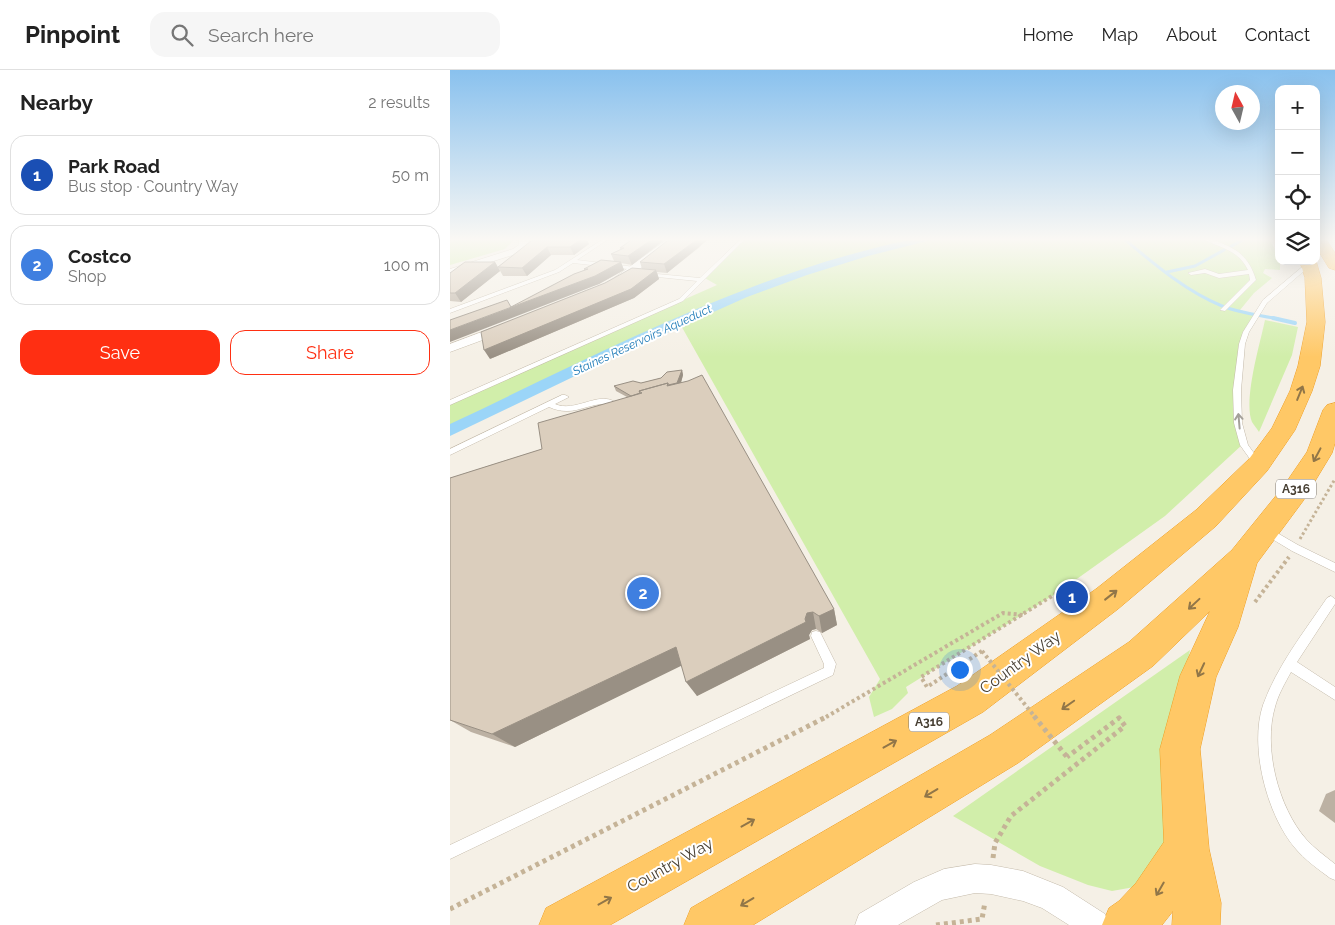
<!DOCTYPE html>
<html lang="en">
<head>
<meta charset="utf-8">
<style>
	:root { --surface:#fff; --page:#f6f6f6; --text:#222; --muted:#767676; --line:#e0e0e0; --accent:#ff2f12 }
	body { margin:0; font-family:Raleway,sans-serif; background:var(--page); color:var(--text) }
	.controls { position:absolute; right:15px; top:15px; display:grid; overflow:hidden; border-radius:10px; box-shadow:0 5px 20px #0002 }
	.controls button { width:45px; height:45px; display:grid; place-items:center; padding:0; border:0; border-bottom:1px solid var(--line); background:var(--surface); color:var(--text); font:25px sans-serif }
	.compass { position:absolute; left:765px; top:15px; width:45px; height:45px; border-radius:50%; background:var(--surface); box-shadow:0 5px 20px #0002; rotate:352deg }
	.you { position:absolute; left:509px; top:599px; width:18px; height:18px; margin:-12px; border:4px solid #fff; border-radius:50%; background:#1a73e8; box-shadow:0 0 0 8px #1a73e833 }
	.badge { display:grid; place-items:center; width:32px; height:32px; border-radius:50%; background:var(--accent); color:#fff; font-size:16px; font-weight:700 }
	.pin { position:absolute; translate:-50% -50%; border:2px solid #fff; box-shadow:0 1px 5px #0006 }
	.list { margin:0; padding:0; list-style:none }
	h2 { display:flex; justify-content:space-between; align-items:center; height:65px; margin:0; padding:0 20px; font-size:21px }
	h2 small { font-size:16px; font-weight:400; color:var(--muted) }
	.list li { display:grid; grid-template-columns:32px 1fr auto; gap:15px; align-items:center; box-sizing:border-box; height:80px; margin:0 10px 10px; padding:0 10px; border:1px solid var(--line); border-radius:15px }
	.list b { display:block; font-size:19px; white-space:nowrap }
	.list p { margin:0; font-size:16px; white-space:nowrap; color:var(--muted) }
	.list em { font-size:16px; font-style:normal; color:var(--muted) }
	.actions { display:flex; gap:10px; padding:15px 20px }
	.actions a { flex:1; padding:11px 0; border:1px solid var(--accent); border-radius:15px; text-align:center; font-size:18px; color:var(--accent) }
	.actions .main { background:var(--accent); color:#fff }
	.icon { flex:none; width:28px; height:28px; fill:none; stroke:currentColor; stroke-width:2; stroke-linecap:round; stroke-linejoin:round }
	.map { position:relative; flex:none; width:885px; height:855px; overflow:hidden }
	header { display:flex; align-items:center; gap:30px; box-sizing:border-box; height:70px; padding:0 25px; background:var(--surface); border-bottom:1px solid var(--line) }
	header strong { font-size:24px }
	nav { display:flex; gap:28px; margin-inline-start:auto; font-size:18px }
	.search { width:350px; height:45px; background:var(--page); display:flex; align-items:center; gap:12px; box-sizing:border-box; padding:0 18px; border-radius:15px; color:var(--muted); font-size:19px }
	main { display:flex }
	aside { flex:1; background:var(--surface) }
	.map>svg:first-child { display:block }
	.green { fill:#d1eeaa }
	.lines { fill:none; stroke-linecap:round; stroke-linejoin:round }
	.stream-far1 { stroke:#9bd5f8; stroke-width:3 }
	.stream { stroke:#9bd5f8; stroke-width:4 }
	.canal { fill:#9bd5f8; fill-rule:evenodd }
	.lane-casing { stroke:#c4baaa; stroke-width:1 }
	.street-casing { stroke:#c4baaa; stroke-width:1 }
	.highway-casing { stroke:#ef9f25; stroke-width:1 }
	.path-far2 { stroke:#c5b397; stroke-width:3; stroke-dasharray:2.5 2.5; stroke-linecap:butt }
	.path-far1 { stroke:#c5b397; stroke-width:4; stroke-dasharray:3 3; stroke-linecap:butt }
	.path { stroke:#c5b397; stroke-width:5; stroke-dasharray:4 4; stroke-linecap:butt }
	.lane { fill:#fff; fill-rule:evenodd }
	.street { fill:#fff; fill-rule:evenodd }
	.highway { fill:#ffc866; fill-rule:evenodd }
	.path-bridge-far1 { stroke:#c5b397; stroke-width:4; stroke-dasharray:3 3; stroke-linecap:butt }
	.path-bridge { stroke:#c5b397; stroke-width:5; stroke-dasharray:4 4; stroke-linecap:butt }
	.wall { fill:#bcb1a3 }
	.shaded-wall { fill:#999084 }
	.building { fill:#dbcebd; stroke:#999084 }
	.oneway { stroke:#917648 }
	.oneway2 { stroke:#a4a09a }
	.labels { text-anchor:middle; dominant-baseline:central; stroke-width:4; stroke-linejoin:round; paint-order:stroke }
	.far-water-label { font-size:12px; font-style:italic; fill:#207cb8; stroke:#fff }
	.shield { fill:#fff; stroke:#7f7971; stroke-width:1 }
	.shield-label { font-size:12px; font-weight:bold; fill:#484034 }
	.near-street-label { font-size:16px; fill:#484034; stroke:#fff }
</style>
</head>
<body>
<header>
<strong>Pinpoint</strong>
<div class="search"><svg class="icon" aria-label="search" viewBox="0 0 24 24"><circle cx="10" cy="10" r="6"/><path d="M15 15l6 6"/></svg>Search here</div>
<nav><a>Home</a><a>Map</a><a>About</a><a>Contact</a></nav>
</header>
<main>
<aside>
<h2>Nearby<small>2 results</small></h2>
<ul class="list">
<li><span class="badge" style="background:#1a4fb4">1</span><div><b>Park Road</b><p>Bus stop · Country Way</p></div><em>50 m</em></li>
<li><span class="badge" style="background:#3f7fe0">2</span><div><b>Costco</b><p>Shop</p></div><em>100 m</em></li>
</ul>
<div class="actions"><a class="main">Save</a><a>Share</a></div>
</aside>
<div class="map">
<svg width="885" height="855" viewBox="0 0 885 855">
	<rect width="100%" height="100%" fill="#f5f0e6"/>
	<path class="green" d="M14 168H60L63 171 55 179 0 195V172Z
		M294 168H819L829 187V191H830V200L815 199 813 203 822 208 804 223 790 240 807 245 795 263 787 319 793 374 715 446 610 521 456 617 458 623 442 639 424 647 419 627 430 609 229 252 0 361V333L267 215 253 207Z
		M815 250 848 257 842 285 809 362C807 359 804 355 802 352 793 330 810 274 815 250Z
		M740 580 720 682 717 774 690 816 662 821 638 815 590 796 503 746Z"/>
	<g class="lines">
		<path class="stream-far1" d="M673 168C703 193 735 221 772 236 789 243 810 245 828 249
			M780 177 796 168
			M717 202 745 196 774 180"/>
		<path class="stream" d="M823 248 845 253"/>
		<path class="canal" d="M466 168H482L481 170 418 186 357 205 297 227 179 280 0 366V354C115 300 229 240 350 200 388 187 427 177 466 168Z"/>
		<defs>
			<path id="lane" d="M155 168H160L127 190 185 197 187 198V200L123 193 109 202 0 243V239L105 200Z
				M292 168H296L233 231 0 335V330L229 229 247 211 198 206 195 204 196 203 250 208Z
				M752 168C758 167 765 170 771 173 790 180 800 190 806 210L775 241 770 240 800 210 799 204 769 208 755 203 741 205 738 203 755 199 769 204 798 200C787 178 770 179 752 168Z
				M857 193 862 194 817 233 799 262 795 274 791 320 792 353 798 375 812 394 808 397 805 396 790 375 784 353 783 320 789 274 793 262 813 230Z
				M112 325H115L119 327 105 334C125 343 148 321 165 332L168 342 167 344H161L158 334C135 333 124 348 99 337L0 385V379Z
				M817 457 848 475 885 493V502L842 481 814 464 812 461 814 458Z
				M881 526 885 529V534L847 592 885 617V630L841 602C835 613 828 625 825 637 813 677 828 737 856 769 864 778 875 786 885 794V810L880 808C868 799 855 790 845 778 817 745 799 677 813 635 827 596 854 562 877 528Z
				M366 561 370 562 386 594 383 605 0 789V775L374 598V594L361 566 362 562Z"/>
			<path id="street" d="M0 168H6L0 171Z
				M69 168H78L80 170 76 178 69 183 0 205V199L63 179 69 175Z
				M219 168H230L171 213H163L162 211 163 209Z
				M53 254 57 255 59 258 57 261 0 282V274Z
				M525 794 541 795 573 801 613 817 655 844 659 855H619L592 838 573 831 541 824 525 823 492 830 448 855H405L409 844 464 812 494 799Z"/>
			<path id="highway" d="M866 168H875L885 183V200L879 198 866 177Z
				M850 191H866L871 208 875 252 870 296 862 321 845 360 817 401 766 456 668 539 533 642 160 855H89L96 838 507 616 646 519 746 440 799 389 822 358 840 321 848 296 857 252 855 208Z
				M885 333V373L882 383 853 431 807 493 788 557 766 607 750 679 759 779 771 833 770 855H722L723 841 712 855H652L659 838 669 831 686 813 714 772 710 679 730 606 760 541 703 596 568 693 303 855H234L241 838 540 665 679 572 782 480 833 417 857 382 873 340 877 335Z"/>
		</defs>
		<use href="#lane" class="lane-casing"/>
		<use href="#street" class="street-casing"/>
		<use href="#highway" class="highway-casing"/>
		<path class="path-far2" d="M850 469 885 409"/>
		<path class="path-far1" d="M805 532 839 487
			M532 581 477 617 471 607 610 521
			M376 647 553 543 573 545"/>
		<path class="path" d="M543 788 545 773 561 746 675 656 669 648 617 687
			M0 839 378 646
			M486 855 532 849 535 832"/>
		<use href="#lane" class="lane"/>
		<use href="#street" class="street"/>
		<use href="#highway" class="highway"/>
		<path class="path-bridge-far1" d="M532 581 585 647"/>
		<path class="path-bridge" d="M584 646 617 687"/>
	</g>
	<path class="wall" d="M85 168H136L139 174 124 185H101L77 206H53L48 197Z
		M184 168 182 195 171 193 174 200 149 214 61 237 134 200V199L164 191 161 184 171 179 170 178Z
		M251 176 217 203 207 202 209 209 184 228 40 289 192 199 190 192Z
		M45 192 50 201 11 232 0 231V203Z
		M232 300 233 305 231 313 384 539 387 555 372 563 366 559 362 560 359 565 360 569 247 626 231 595 65 677 21 662 0 650V408L92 379 177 327 166 321 164 316 191 313 211 308Z
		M885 720V753L869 741 876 724Z"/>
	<path class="shaded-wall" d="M133 168H136L139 174 124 185 120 177Z
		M204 168H217L182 195 178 186Z
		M249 168H260L217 203 214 194Z
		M97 177 101 185 77 206 72 198Z
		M45 192 50 201 11 232 5 223Z
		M171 192 174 200 149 214 0 272V260L145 206Z
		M206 200 209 209 184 228 40 289 34 280Z
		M232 300 233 305 228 323 217 316 218 313Z
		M384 539 387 555 372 563 369 546Z
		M363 542 366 559 362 560 359 565 360 569 247 626 236 612 355 549 357 543Z
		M226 577 237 593 65 677 42 664Z"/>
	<path class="building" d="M85 168H133L120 177H97L72 198 48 197Z
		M184 168H204L178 186 161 184 174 178H170Z
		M221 168H249L214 194 190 192Z
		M151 190 171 192 145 206 0 260V250L57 230 61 237 124 204 138 199H134Z
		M15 192H45L5 223H0V203Z
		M182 198 206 200 181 219 34 280 31 262 155 213Z
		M232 300 227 313 218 315V313L189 321 190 323 181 326 164 316 183 311 191 313 211 308 217 302Z
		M252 305 384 539 369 546 363 542 357 543 355 549 356 552 236 612 226 577 42 664 0 650V408L92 379 88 353 192 323 189 321 218 313 217 316 238 311Z"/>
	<defs><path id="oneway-shaft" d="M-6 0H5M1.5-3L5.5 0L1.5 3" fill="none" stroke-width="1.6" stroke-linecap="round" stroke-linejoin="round" transform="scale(1.25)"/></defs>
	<g class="oneway">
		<use href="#oneway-shaft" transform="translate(850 323) rotate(-68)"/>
		<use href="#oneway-shaft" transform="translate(867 385) rotate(118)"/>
		<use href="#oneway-shaft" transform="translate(661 525) rotate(-38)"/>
		<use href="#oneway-shaft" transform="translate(744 534) rotate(137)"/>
		<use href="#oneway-shaft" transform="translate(751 600) rotate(115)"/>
		<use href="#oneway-shaft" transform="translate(618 635) rotate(145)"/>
		<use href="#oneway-shaft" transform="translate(440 674) rotate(-29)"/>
		<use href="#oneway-shaft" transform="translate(481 723) rotate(149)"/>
		<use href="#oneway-shaft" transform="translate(298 753) rotate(-29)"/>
		<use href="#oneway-shaft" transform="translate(710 819) rotate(120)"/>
		<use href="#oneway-shaft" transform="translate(155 831) rotate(-29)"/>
		<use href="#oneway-shaft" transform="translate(297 832) rotate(149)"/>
	</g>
	<use class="oneway2" href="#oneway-shaft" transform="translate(789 351) rotate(-95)"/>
	<linearGradient id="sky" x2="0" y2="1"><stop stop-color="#89c1ee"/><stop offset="0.59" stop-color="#faf8f4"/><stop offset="1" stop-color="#faf8f4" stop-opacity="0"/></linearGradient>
	<rect width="885" height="287" fill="url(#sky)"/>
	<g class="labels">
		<g class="far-water-label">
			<text transform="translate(192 270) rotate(-25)">Staines Reservoirs Aqueduct</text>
		</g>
		<g class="shield">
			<rect x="826" y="409.5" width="40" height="19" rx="4"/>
			<rect x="459" y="642.5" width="40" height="19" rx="4"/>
		</g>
		<g class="shield-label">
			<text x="846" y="419">A316</text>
			<text x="479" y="652">A316</text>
		</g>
		<g class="near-street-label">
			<text transform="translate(570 592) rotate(-36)">Country Way</text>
			<text transform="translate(220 795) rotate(-29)">Country Way</text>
		</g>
	</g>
</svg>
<div class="controls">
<button>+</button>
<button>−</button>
<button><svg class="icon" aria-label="locate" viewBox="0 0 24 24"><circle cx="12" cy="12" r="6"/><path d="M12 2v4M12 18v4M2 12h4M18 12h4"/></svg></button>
<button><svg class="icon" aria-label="layers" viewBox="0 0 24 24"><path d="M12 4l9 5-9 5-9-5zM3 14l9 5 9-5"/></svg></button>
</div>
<svg class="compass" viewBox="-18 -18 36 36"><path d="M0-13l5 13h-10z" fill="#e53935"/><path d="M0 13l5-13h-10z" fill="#767676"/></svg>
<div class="you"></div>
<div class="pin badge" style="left:622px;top:527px;background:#1a4fb4">1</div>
<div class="pin badge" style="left:193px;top:523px;background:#3f7fe0">2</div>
</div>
</main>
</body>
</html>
